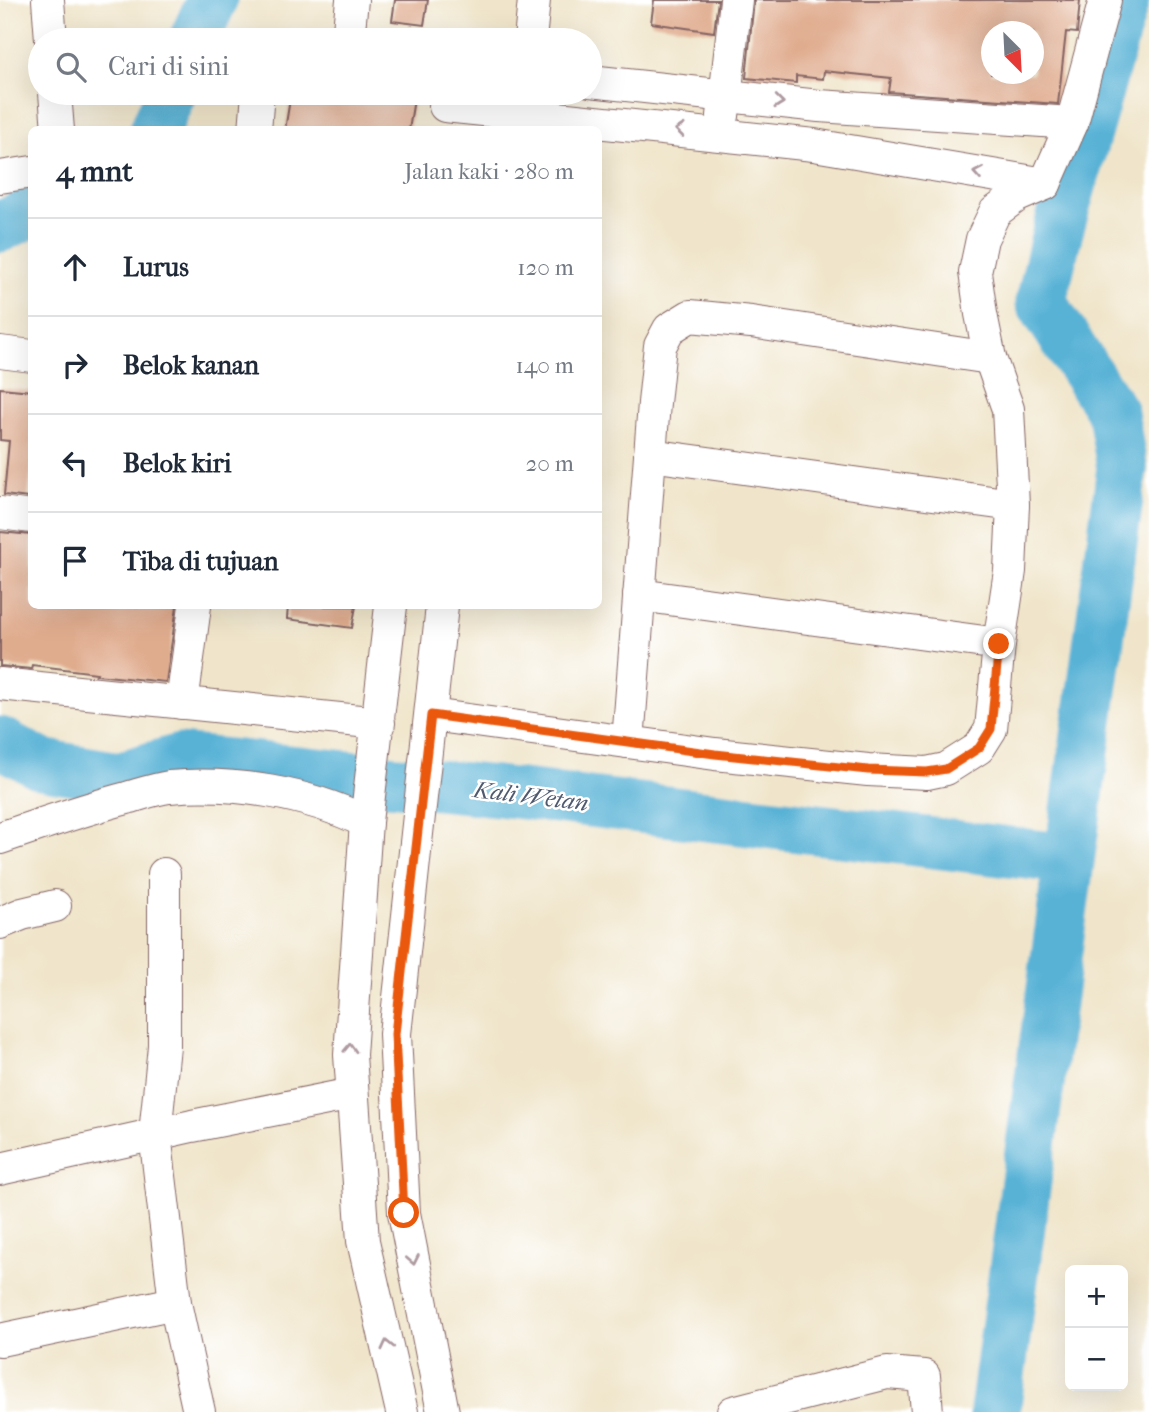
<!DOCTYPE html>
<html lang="id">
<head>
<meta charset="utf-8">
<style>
	body { margin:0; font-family:"IM FELL French Canon",serif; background:#f6f6f7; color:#1f2937 }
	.controls { position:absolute; right:21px; bottom:21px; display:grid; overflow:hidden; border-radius:10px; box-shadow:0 7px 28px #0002 }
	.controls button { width:63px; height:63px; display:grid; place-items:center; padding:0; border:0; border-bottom:2px solid #e0e1e3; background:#fff; color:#1f2937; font:35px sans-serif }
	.compass { position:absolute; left:981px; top:21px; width:63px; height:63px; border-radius:50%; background:#fff; box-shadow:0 7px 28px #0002; rotate:156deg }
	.stop { position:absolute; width:21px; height:21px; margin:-16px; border:5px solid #ea580c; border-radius:50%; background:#fff }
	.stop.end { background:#ea580c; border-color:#fff; box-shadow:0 2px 7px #0008 }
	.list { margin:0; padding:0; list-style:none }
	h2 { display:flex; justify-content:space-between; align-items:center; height:91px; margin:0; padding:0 28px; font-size:30px }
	h2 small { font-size:23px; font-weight:400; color:#747a83 }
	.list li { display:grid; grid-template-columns:46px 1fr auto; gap:21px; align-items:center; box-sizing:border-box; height:98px; padding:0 28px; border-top:2px solid #e0e1e3 }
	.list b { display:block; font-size:26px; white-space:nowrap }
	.list em { font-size:23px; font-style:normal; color:#747a83 }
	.icon { flex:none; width:38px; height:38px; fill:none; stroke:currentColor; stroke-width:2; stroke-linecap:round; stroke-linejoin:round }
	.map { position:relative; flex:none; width:1149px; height:1412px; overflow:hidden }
	.search { position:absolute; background:#fff; box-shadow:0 7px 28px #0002; left:28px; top:28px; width:574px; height:77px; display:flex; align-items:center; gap:18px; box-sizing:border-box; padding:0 24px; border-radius:38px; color:#747a83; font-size:26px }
	.panel { position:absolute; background:#fff; box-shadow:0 7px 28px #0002; left:28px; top:126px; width:574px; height:483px; border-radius:10px }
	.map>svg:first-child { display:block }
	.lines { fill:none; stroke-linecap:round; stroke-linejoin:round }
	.river { stroke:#59b2d6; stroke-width:51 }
	.building { fill:#e0ac8e; fill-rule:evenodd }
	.street-casing { stroke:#846463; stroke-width:34 }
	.street { stroke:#fff; stroke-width:32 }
	.oneway { stroke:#ae9aa0 }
	.route { stroke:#ea580c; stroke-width:9 }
	.labels { text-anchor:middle; stroke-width:5; stroke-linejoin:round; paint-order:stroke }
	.water-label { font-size:24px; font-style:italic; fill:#505a6f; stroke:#fff }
</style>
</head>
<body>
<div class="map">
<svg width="1149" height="1412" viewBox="0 0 1149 1412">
	<rect width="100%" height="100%" fill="#fff"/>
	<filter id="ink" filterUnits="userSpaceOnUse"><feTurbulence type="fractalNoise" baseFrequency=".0143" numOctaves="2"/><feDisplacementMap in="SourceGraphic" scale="14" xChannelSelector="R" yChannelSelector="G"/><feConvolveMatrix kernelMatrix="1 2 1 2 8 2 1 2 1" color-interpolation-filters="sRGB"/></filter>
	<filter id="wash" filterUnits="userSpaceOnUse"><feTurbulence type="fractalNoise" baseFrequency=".00686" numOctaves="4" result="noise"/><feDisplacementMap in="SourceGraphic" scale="28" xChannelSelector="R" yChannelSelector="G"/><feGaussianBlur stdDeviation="1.57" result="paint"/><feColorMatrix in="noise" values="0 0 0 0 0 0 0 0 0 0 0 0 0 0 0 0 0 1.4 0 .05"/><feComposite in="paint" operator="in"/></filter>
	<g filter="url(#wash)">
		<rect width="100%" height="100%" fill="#f0e5ca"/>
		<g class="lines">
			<g class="river">
				<polyline points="194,40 212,0"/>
				<polyline points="155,130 171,93"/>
				<polyline points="0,227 32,212"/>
				<polyline points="0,742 41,764 118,777 180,759 497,791 1069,859"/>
				<polyline points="995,1412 1122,468 1113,413 1041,302 1056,238 1124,0"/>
			</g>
		</g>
		<g id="blocks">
			<g class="building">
				<polygon points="395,0 428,0 424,25 392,21"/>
				<polygon points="654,0 718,0 714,32 651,23"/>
				<path d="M 754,0 L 1080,0 L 1077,33 L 1066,32 L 1058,104 L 889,92 L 891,78 L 824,71 L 823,79 L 796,76 L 796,83 L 746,78 ZM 991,32 L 1033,32 L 1033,74 L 991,74 Z"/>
				<polygon points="291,93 415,93 409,130 285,130"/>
				<polygon points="0,388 32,391 32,463 28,498 4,495 9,441 0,440"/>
				<polygon points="0,532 32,535 32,606 177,606 166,682 96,675 97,673 32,665 31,669 0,666"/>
				<polygon points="288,606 356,606 352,628 287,619"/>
			</g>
		</g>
	</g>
	<g filter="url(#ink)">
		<use href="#blocks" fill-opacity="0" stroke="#846463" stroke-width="2"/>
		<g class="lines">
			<defs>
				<g id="street">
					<polyline points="48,0 51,40"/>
					<polyline points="348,40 352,0"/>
					<polyline points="530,40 534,0"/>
					<polyline points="590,81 819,106 1072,123"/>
					<polyline points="55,93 58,130"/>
					<polyline points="445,106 814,145 1045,184"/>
					<polyline points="723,116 736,0"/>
					<polyline points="255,130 258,93"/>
					<polyline points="0,177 32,172"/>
					<polyline points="0,352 32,356"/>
					<polyline points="650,455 1013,505"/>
					<polyline points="0,513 32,517"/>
					<polyline points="639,595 999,644"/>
					<polyline points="391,606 366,822 350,1055 363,1241 402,1412"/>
					<polyline points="442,606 395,1034 404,1213 443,1412"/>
					<polyline points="0,684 379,723"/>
					<polyline points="182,703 195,606"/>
					<polyline points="431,715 715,754 868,770 927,773 946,769 979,748 991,729 999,644 1010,571 1013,505 1008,409 990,358 981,314 975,272 982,239 995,212 1017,196 1045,184 1072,123 1105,0"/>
					<polyline points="628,742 654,403 660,346 669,329 690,316 751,322 990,358"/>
					<path d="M 0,838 C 42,824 84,809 127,798 C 141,794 155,789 169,787 C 234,781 307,793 366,822"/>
					<polyline points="164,874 164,1046 155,1134 175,1303"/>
					<polyline points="0,923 22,914 55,906"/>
					<polyline points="0,1169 192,1126 352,1094"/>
					<polyline points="0,1340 175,1303 199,1412"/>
					<polyline points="733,1412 887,1373 924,1376 927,1412"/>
				</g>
			</defs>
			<use href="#street" class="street-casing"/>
			<use href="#street" class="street"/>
		</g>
		<defs><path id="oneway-chevron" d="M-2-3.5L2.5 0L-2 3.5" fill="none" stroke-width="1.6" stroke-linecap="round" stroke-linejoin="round" transform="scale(1.75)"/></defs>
		<g class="oneway">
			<use href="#oneway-chevron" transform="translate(779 102) rotate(6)"/>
			<use href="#oneway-chevron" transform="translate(680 130) rotate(-174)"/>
			<use href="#oneway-chevron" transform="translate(978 173) rotate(-170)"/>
			<use href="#oneway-chevron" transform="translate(350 1048) rotate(-88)"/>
			<use href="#oneway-chevron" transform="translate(413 1260) rotate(79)"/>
			<use href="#oneway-chevron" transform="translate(387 1345) rotate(-103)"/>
		</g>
	</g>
	<g class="lines" filter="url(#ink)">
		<polyline class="route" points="404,1213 395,1034 431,715 715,754 868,770 927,772 946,769 979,748 991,729 999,644"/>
	</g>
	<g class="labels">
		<g class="water-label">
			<text transform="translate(531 796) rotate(7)" y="8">Kali Wetan</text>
		</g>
	</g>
</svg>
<div class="controls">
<button>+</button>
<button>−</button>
</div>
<svg class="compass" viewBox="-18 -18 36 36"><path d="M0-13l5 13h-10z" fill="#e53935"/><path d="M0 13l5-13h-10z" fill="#747a83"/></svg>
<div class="stop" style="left:404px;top:1213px"></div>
<div class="stop end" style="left:999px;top:644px"></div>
<div class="search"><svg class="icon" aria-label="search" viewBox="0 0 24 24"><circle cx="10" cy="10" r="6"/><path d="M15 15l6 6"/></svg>Cari di sini</div>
<section class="panel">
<h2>4 mnt<small>Jalan kaki · 280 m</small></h2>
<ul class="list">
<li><svg class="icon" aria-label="ahead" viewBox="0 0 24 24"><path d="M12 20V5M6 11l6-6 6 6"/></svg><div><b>Lurus</b></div><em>120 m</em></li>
<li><svg class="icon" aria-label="right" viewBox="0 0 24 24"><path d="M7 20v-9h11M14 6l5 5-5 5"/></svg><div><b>Belok kanan</b></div><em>140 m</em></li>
<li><svg class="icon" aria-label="left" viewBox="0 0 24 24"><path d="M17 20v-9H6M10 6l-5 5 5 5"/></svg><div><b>Belok kiri</b></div><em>20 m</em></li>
<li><svg class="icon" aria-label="arrive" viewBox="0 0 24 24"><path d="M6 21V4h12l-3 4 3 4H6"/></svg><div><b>Tiba di tujuan</b></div></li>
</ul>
</section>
</div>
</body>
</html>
